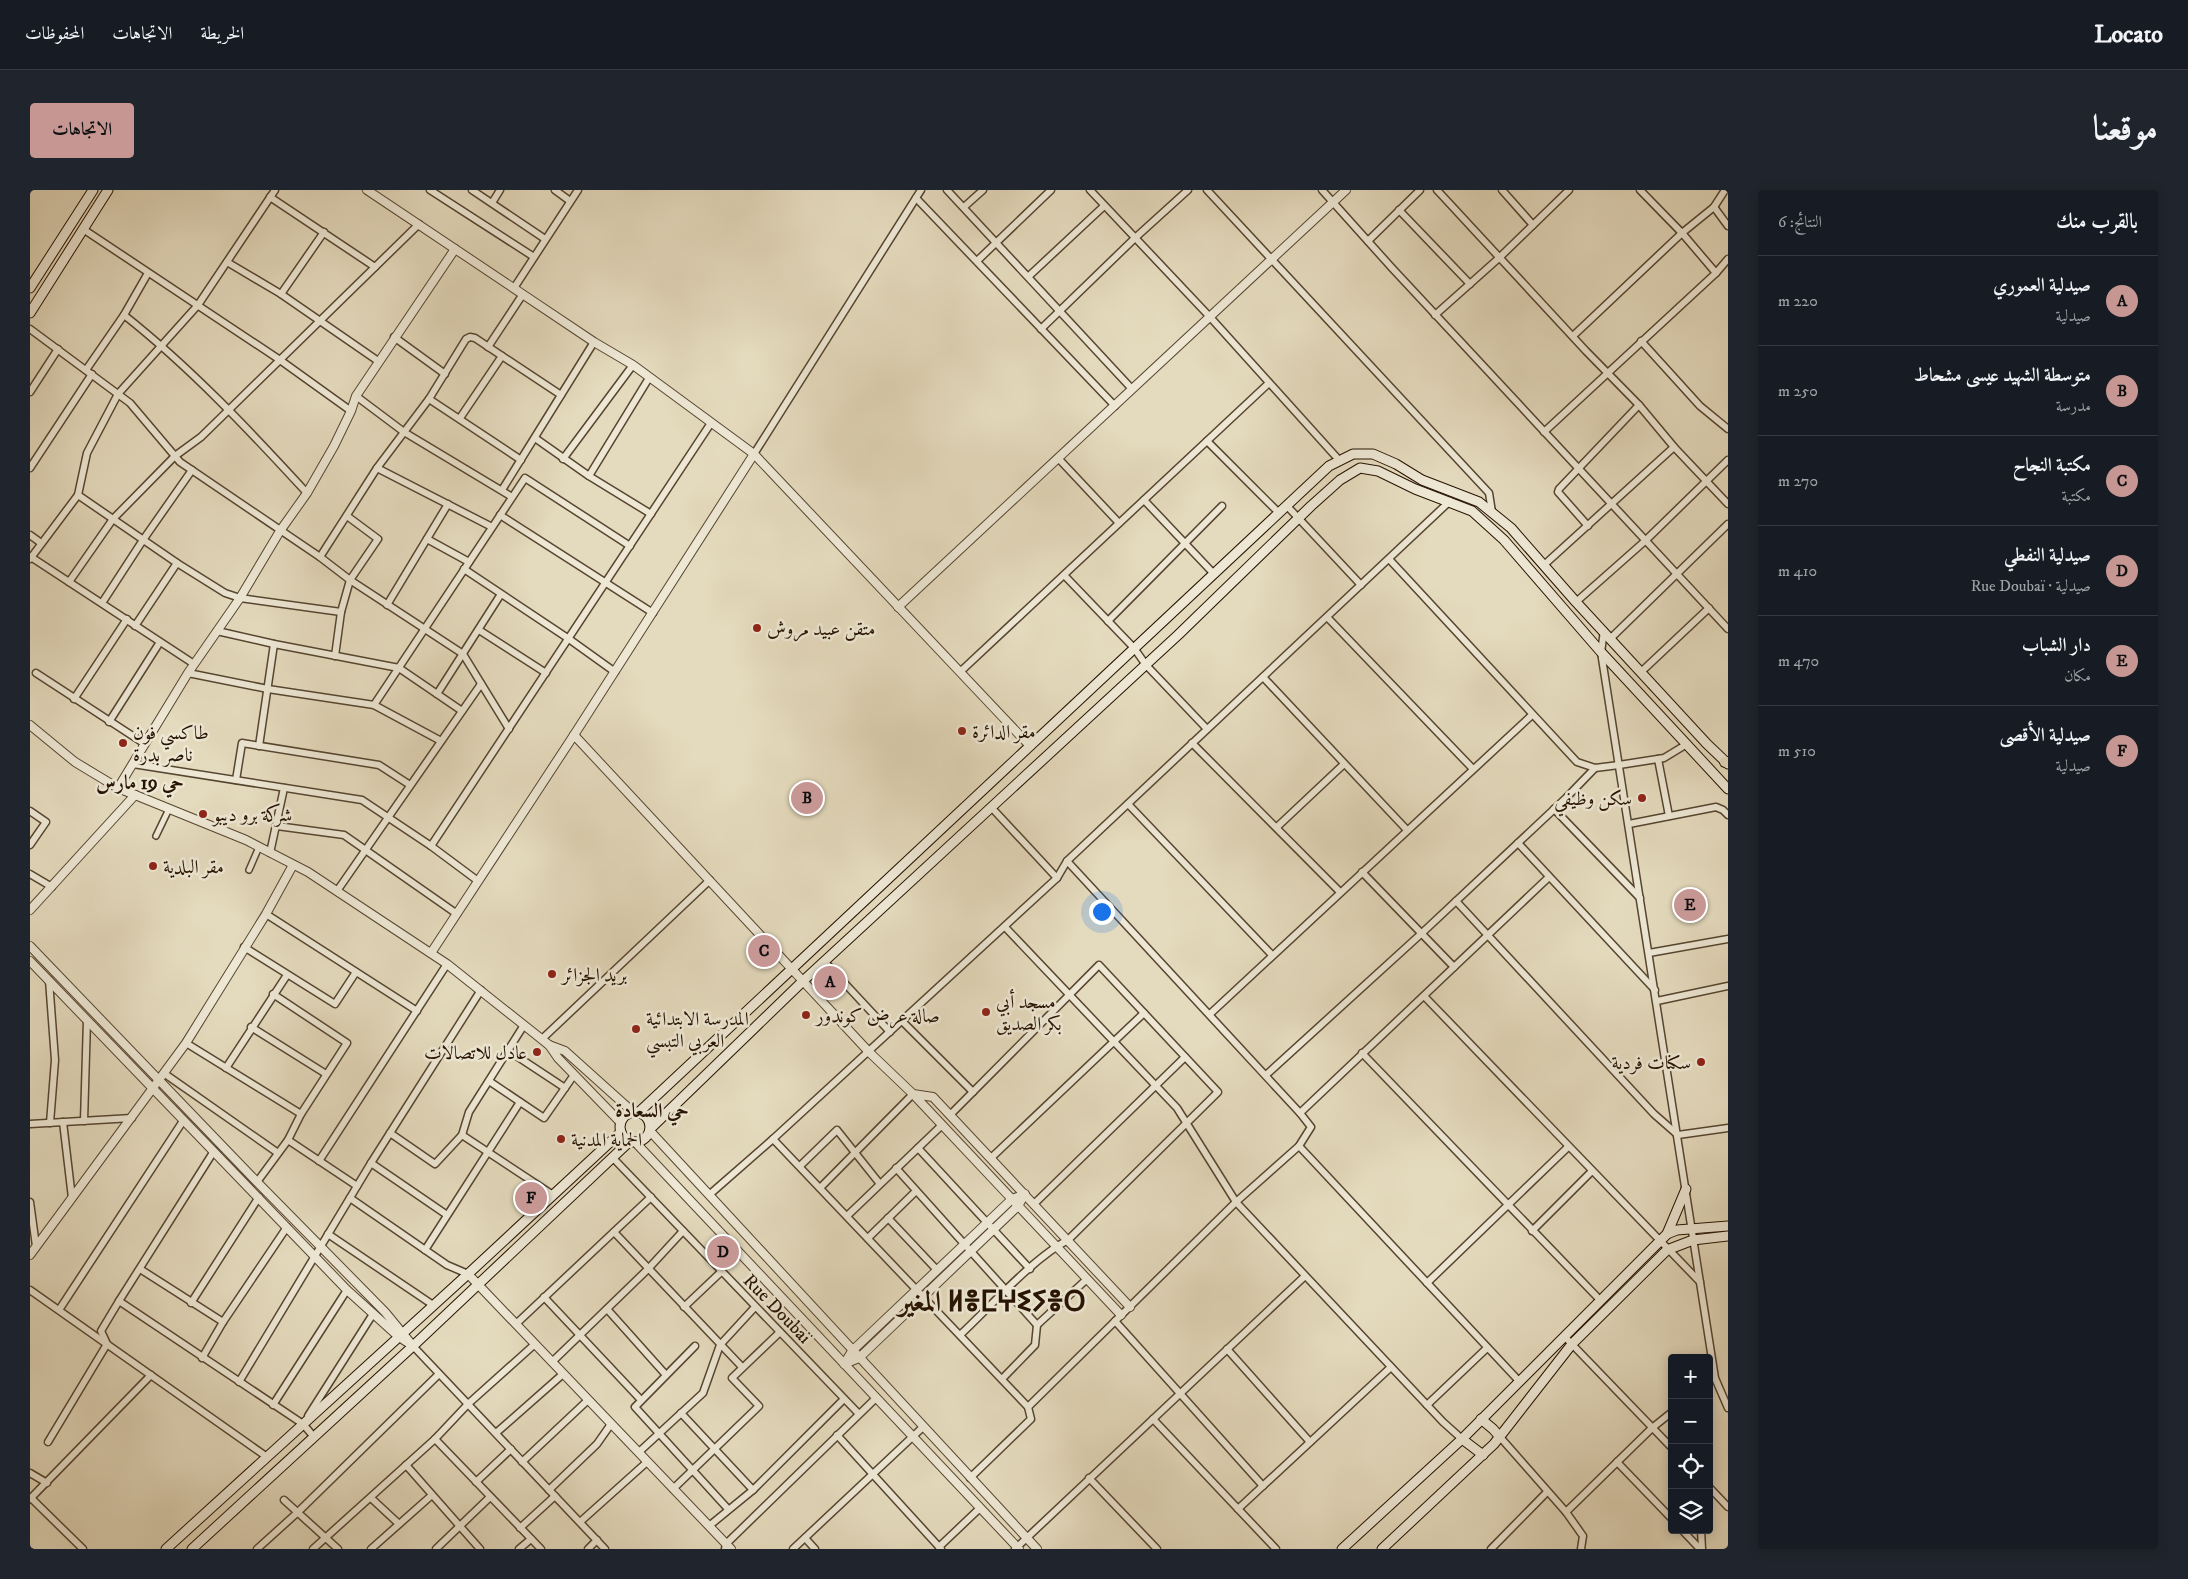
<!DOCTYPE html>
<html lang="ar">
<head>
<meta charset="utf-8">
<style>
	body { margin:0; font-family:"IM FELL DW Pica",Amiri,"Noto Sans Tifinagh",serif; background:#20242c; color:#f1f3f6; direction:rtl }
	.controls { position:absolute; right:15px; bottom:15px; display:grid; overflow:hidden; border-radius:5px; box-shadow:0 2px 12px #0003 }
	.controls button { width:45px; height:45px; display:grid; place-items:center; padding:0; border:0; border-bottom:1px solid #363941; background:#171b24; color:#f1f3f6; font:25px sans-serif }
	.you { position:absolute; left:1071px; top:721px; width:18px; height:18px; margin:-12px; border:4px solid #fff; border-radius:50%; background:#1a73e8; box-shadow:0 0 0 8px #1a73e833 }
	.badge { display:grid; place-items:center; width:32px; height:32px; border-radius:50%; background:#c59692; color:#111; font-size:16px; font-weight:700 }
	.pin { position:absolute; translate:-50% -50%; border:2px solid #fff; box-shadow:0 1px 5px #0006 }
	.list { margin:0; padding:0; list-style:none }
	h2 { display:flex; justify-content:space-between; align-items:center; height:65px; margin:0; padding:0 20px; font-size:21px }
	h2 small { font-size:16px; font-weight:400; color:#9ea1a6 }
	.list li { display:grid; grid-template-columns:32px 1fr auto; gap:15px; align-items:center; box-sizing:border-box; height:90px; padding:0 20px; border-top:1px solid #363941 }
	.list b { display:block; font-size:19px; white-space:nowrap }
	.list p { margin:0; font-size:16px; white-space:nowrap; color:#9ea1a6 }
	.list em { font-size:16px; font-style:normal; color:#9ea1a6 }
	.icon { flex:none; width:28px; height:28px; fill:none; stroke:currentColor; stroke-width:2; stroke-linecap:round; stroke-linejoin:round }
	.map { position:relative; flex:none; width:1698px; height:1359px; overflow:hidden; direction:ltr; border-radius:5px }
	header { display:flex; align-items:center; gap:30px; box-sizing:border-box; height:70px; padding:0 25px; background:#171b24; border-bottom:1px solid #363941 }
	header strong { font-size:24px }
	nav { display:flex; gap:28px; margin-inline-start:auto; font-size:18px }
	.intro { display:flex; align-items:center; justify-content:space-between; box-sizing:border-box; height:120px; padding:0 30px }
	h1 { margin:0; font-size:35px }
	.button { padding:12px 22px; border-radius:5px; background:#c59692; color:#111; font-size:18px; font-weight:700 }
	main { display:flex; gap:30px; padding:0 30px }
	aside { flex:1; background:#171b24; border-radius:5px; box-shadow:0 2px 12px #0003 }
	.map>svg:first-child { display:block }
	.lines { fill:none; stroke-linecap:round; stroke-linejoin:round }
	.pedestrian-casing { stroke:#564530; stroke-width:8 }
	.minor-casing { stroke:#564530; stroke-width:9 }
	.tertiary-casing { stroke:#564530; stroke-width:10 }
	.secondary-casing { stroke:#261301; stroke-width:11 }
	.primary-casing { stroke:#261301; stroke-width:12 }
	.pedestrian { stroke:#ede7d4; stroke-width:5 }
	.minor { stroke:#ede7d4; stroke-width:6 }
	.tertiary { stroke:#ede7d4; stroke-width:8 }
	.secondary { stroke:#ede7d4; stroke-width:9 }
	.primary { stroke:#e4dabd; stroke-width:10 }
	.poi-dot { fill:#8f2418; stroke:#ede7d4; stroke-width:2 }
	.labels { text-anchor:middle; stroke-width:5; stroke-linejoin:round; paint-order:stroke }
	.poi-label { font-size:19px; fill:#261301; stroke:#ede7d4; text-anchor:start }
	.street-label { font-size:19px; fill:#261301; stroke:#ede7d4 }
	.neighbourhood-label { font-size:20px; font-weight:bold; fill:#261301; stroke:#ede7d4 }
	.town-label { font-size:29px; font-weight:bold; fill:#261301; stroke:#ede7d4 }
</style>
</head>
<body>
<header>
<strong>Locato</strong>
<nav><a>الخريطة</a><a>الاتجاهات</a><a>المحفوظات</a></nav>
</header>
<div class="intro"><h1>موقعنا</h1><a class="button">الاتجاهات</a></div>
<main>
<aside>
<h2>بالقرب منك<small>النتائج: 6</small></h2>
<ul class="list">
<li><span class="badge">A</span><div><b>صيدلية العموري</b><p>صيدلية</p></div><em>220 m</em></li>
<li><span class="badge">B</span><div><b>متوسطة الشهيد عيسى مشحاط</b><p>مدرسة</p></div><em>250 m</em></li>
<li><span class="badge">C</span><div><b>مكتبة النجاح</b><p>مكتبة</p></div><em>270 m</em></li>
<li><span class="badge">D</span><div><b>صيدلية النفطي</b><p>صيدلية · Rue Doubaï</p></div><em>410 m</em></li>
<li><span class="badge">E</span><div><b>دار الشباب</b><p>مكان</p></div><em>470 m</em></li>
<li><span class="badge">F</span><div><b>صيدلية الأقصى</b><p>صيدلية</p></div><em>510 m</em></li>
</ul>
</aside>
<div class="map">
<svg width="1698" height="1359" viewBox="0 0 1698 1359">
	<rect width="100%" height="100%" fill="#e4dabd"/>
	<filter id="stains"><feTurbulence type="fractalNoise" baseFrequency=".004" numOctaves="4"/><feColorMatrix values="0 0 0 0 .2 0 0 0 0 .09 0 0 0 0 .02 0 0 0 .5 -.17"/></filter>
	<radialGradient id="worn" r=".72"><stop offset=".6" stop-color="#630" stop-opacity="0"/><stop offset="1" stop-color="#630" stop-opacity=".3"/></radialGradient>
	<g class="lines">
		<defs>
			<g id="pedestrian">
				<polyline points="126,646 139,619"/>
				<polyline points="219,680 229,657"/>
			</g>
			<g id="minor">
				<polyline points="400,0 504,67"/>
				<polyline points="442,0 515,49"/>
				<polyline points="525,0 540,11"/>
				<polyline points="917,0 1102,199"/>
				<polyline points="1060,0 1180,127 1309,270"/>
				<polyline points="1177,0 1459,303 1462,322"/>
				<polyline points="1292,0 1362,78 1698,439"/>
				<polyline points="1407,0 1556,161 1609,215 1644,257 1698,314"/>
				<polyline points="1472,0 1503,35"/>
				<polyline points="1610,0 1652,43 1686,83"/>
				<polyline points="240,7 345,77"/>
				<polyline points="886,8 1085,216"/>
				<polyline points="462,13 470,0"/>
				<polyline points="934,17 953,0"/>
				<polyline points="1684,17 1698,36"/>
				<polyline points="1369,20 1440,94"/>
				<polyline points="53,39 250,170 321,221"/>
				<polyline points="1338,51 1390,0"/>
				<polyline points="947,71 1021,0"/>
				<polyline points="197,72 251,104 348,171"/>
				<polyline points="999,86 1074,16"/>
				<polyline points="484,98 548,0"/>
				<polyline points="251,104 294,42"/>
				<path d="M 94,125 C 161,178 219,240 277,303"/>
				<polyline points="1405,125 1469,68 1539,0"/>
				<polyline points="0,139 100,213 150,272 290,367 320,390 433,464 479,539"/>
				<polyline points="1011,139 1105,48 1158,0"/>
				<polyline points="1543,146 1652,43 1684,17 1695,0"/>
				<polyline points="364,147 415,184"/>
				<polyline points="1611,151 1670,216 1698,239"/>
				<polyline points="458,157 493,104"/>
				<polyline points="56,180 94,125 118,83"/>
				<polyline points="0,202 28,159"/>
				<polyline points="326,206 374,242 482,307"/>
				<polyline points="399,209 491,270"/>
				<polyline points="430,228 472,166 531,205"/>
				<polyline points="1514,242 1686,83 1698,69"/>
				<polyline points="505,248 559,286 621,324"/>
				<polyline points="1177,251 1249,323"/>
				<polyline points="724,264 891,0"/>
				<polyline points="1028,268 1089,333"/>
				<polyline points="533,269 603,175"/>
				<polyline points="0,278 62,184"/>
				<polyline points="347,278 462,337"/>
				<polyline points="559,286 619,188"/>
				<polyline points="472,300 564,152"/>
				<polyline points="48,305 147,373 195,403 210,408 311,422"/>
				<polyline points="1114,310 1184,384"/>
				<polyline points="1257,316 1331,395"/>
				<polyline points="470,325 623,423"/>
				<polyline points="1558,336 1528,302 1529,299 1609,215"/>
				<polyline points="0,345 11,353"/>
				<polyline points="397,349 439,372"/>
				<polyline points="1,367 164,474"/>
				<polyline points="290,367 347,278 399,209 436,149 440,147 445,148 472,166"/>
				<polyline points="0,369 48,305 57,263 88,204 168,115 245,0"/>
				<polyline points="1359,369 1547,572 1565,578 1589,575 1634,568 1657,554"/>
				<polyline points="1514,375 1644,257"/>
				<polyline points="434,379 539,449 585,482"/>
				<polyline points="1034,385 1104,458 1116,475 1177,539"/>
				<polyline points="39,392 83,329 145,266 171,247 389,34"/>
				<polyline points="1546,412 1615,351 1698,270"/>
				<polyline points="72,413 113,350 162,280"/>
				<polyline points="357,415 418,314"/>
				<polyline points="1297,427 1443,579"/>
				<polyline points="1078,431 1192,316"/>
				<polyline points="105,436 147,373"/>
				<polyline points="449,440 516,483"/>
				<polyline points="187,441 244,454 369,478 432,521"/>
				<polyline points="1574,441 1571,462 1685,1188 1698,1218"/>
				<polyline points="1581,448 1698,334"/>
				<polyline points="305,466 311,422 320,390 348,349 317,326"/>
				<polyline points="930,482 1239,193"/>
				<polyline points="1611,482 1679,418"/>
				<polyline points="6,483 115,554"/>
				<polyline points="158,483 238,499 344,515 411,551"/>
				<polyline points="1233,487 1377,640"/>
				<polyline points="407,504 471,404"/>
				<polyline points="44,509 97,429"/>
				<polyline points="344,515 495,288 600,356"/>
				<polyline points="79,532 130,452"/>
				<polyline points="1162,553 1310,702"/>
				<polyline points="229,556 244,454"/>
				<polyline points="1628,569 1639,626"/>
				<polyline points="103,574 332,610 401,656 448,691"/>
				<polyline points="206,590 212,553 349,575 380,595"/>
				<polyline points="1098,614 1242,765"/>
				<polyline points="961,617 1027,688"/>
				<polyline points="1524,619 1610,708"/>
				<polyline points="0,621 16,632 0,655"/>
				<polyline points="1599,634 1686,617 1693,620 1698,625"/>
				<polyline points="247,636 314,645 427,724"/>
				<polyline points="1247,637 1314,574"/>
				<polyline points="1488,653 1625,800"/>
				<polyline points="401,656 681,233"/>
				<polyline points="240,663 254,598"/>
				<polyline points="1037,671 1270,923 1281,937 1269,956"/>
				<polyline points="1332,682 1424,777"/>
				<polyline points="0,684 22,697"/>
				<polyline points="307,701 451,494"/>
				<polyline points="1426,711 1624,924 1648,945 1698,938"/>
				<polyline points="236,724 387,821"/>
				<polyline points="975,737 1147,918 1206,1012 1413,1232 1432,1249"/>
				<polyline points="214,757 305,814 326,782"/>
				<polyline points="1619,763 1698,749"/>
				<polyline points="794,771 860,842"/>
				<polyline points="19,790 25,870 20,933"/>
				<polyline points="243,804 317,853 271,924 258,950"/>
				<polyline points="1394,806 1670,1092"/>
				<polyline points="1627,811 1698,796"/>
				<polyline points="1180,824 1502,525"/>
				<polyline points="872,831 943,902"/>
				<polyline points="221,837 296,884"/>
				<polyline points="512,849 680,690"/>
				<polyline points="156,853 271,924"/>
				<polyline points="479,861 535,898"/>
				<polyline points="1332,863 1571,1111"/>
				<polyline points="196,878 257,785"/>
				<polyline points="135,884 248,963"/>
				<polyline points="1236,885 1392,743 1536,608 1565,578"/>
				<polyline points="459,891 514,928 544,885"/>
				<polyline points="1270,923 1519,687"/>
				<path d="M 920,925 L 1069,775 L 1188,902 L 1038,1050 C 1003,1068 960,1117 930,1145"/>
				<polyline points="54,931 57,830"/>
				<polyline points="33,932 42,1008"/>
				<polyline points="0,934 102,928"/>
				<polyline points="360,943 405,974 432,945 523,1005"/>
				<polyline points="432,945 439,922 494,835"/>
				<polyline points="743,949 998,1217 1206,1012 1269,956 1489,1191"/>
				<polyline points="888,958 1000,1079"/>
				<polyline points="184,961 89,1111 273,1234 284,1247"/>
				<polyline points="583,968 829,1224"/>
				<polyline points="961,968 1114,823"/>
				<polyline points="289,971 417,774"/>
				<polyline points="341,973 417,1025"/>
				<polyline points="770,976 807,940 850,994"/>
				<polyline points="866,978 1007,1135 1057,1089"/>
				<polyline points="227,992 258,950 327,996"/>
				<polyline points="790,998 883,904"/>
				<polyline points="679,1005 743,949 1027,688 1037,671 1420,311"/>
				<polyline points="320,1008 417,1075 438,1084"/>
				<polyline points="0,1012 6,1056"/>
				<polyline points="1004,1014 1155,867"/>
				<polyline points="817,1026 912,935"/>
				<polyline points="858,1028 907,1080"/>
				<polyline points="1502,1041 1562,981"/>
				<polyline points="584,1042 712,1177"/>
				<polyline points="298,1044 403,1115"/>
				<polyline points="838,1048 886,1001"/>
				<polyline points="395,1060 490,912"/>
				<polyline points="110,1079 193,1132"/>
				<polyline points="1397,1093 1538,957"/>
				<polyline points="0,1100 237,1267"/>
				<polyline points="514,1107 611,1210"/>
				<polyline points="161,1113 229,1007"/>
				<polyline points="654,1117 692,1081"/>
				<polyline points="577,1119 636,1185"/>
				<polyline points="29,1120 153,931"/>
				<polyline points="1085,1131 1233,1296"/>
				<polyline points="486,1134 621,1007"/>
				<polyline points="1535,1147 1642,1258"/>
				<polyline points="383,1156 575,1359"/>
				<polyline points="665,1156 605,1217 698,1319"/>
				<polyline points="1197,1159 1280,1252"/>
				<polyline points="172,1168 193,1132 257,1037"/>
				<polyline points="522,1172 618,1079 653,1041"/>
				<polyline points="972,1189 1005,1155 1007,1135"/>
				<polyline points="209,1192 341,973 451,800"/>
				<polyline points="243,1215 317,1100"/>
				<polyline points="1397,1215 1457,1158"/>
				<polyline points="651,1223 723,1300"/>
				<polyline points="278,1226 343,1124"/>
				<polyline points="1123,1229 1246,1359"/>
				<polyline points="466,1243 533,1184"/>
				<polyline points="807,1245 911,1359"/>
				<polyline points="1470,1247 1536,1322 1553,1346 1551,1359"/>
				<polyline points="405,1249 511,1359"/>
				<polyline points="18,1252 77,1154 71,1141 89,1111"/>
				<polyline points="609,1262 673,1203 690,1155 725,1117"/>
				<polyline points="492,1272 558,1210"/>
				<polyline points="1587,1272 1642,1329"/>
				<polyline points="376,1275 450,1359"/>
				<polyline points="0,1283 17,1293"/>
				<polyline points="940,1288 1001,1229 998,1217"/>
				<polyline points="1059,1288 1127,1359"/>
				<polyline points="446,1292 481,1259"/>
				<polyline points="1679,1297 1698,1317"/>
				<polyline points="643,1299 729,1216 702,1188 750,1142"/>
				<polyline points="519,1300 567,1254 581,1234"/>
				<polyline points="1,1308 53,1359"/>
				<polyline points="341,1308 369,1334"/>
				<polyline points="0,1309 121,1185"/>
				<polyline points="254,1310 308,1359"/>
				<polyline points="1208,1319 1361,1177"/>
				<polyline points="1536,1322 1622,1238 1642,1222"/>
				<polyline points="550,1332 617,1272"/>
				<polyline points="679,1336 723,1300 814,1209"/>
				<polyline points="490,1338 525,1306"/>
				<polyline points="1652,1340 1670,1359"/>
				<polyline points="1671,1340 1672,1359"/>
				<polyline points="775,1348 785,1359"/>
				<polyline points="909,1357 950,1318"/>
				<polyline points="227,1359 268,1322 409,1184"/>
				<polyline points="283,1359 405,1249 438,1214 505,1154"/>
				<polyline points="341,1359 402,1305"/>
				<polyline points="406,1359 460,1307"/>
				<polyline points="489,1359 501,1349"/>
				<polyline points="558,1359 567,1350"/>
				<polyline points="695,1359 696,1354 846,1208"/>
				<polyline points="763,1359 893,1237"/>
				<polyline points="985,1359 1275,1086"/>
				<polyline points="1461,1359 1517,1302"/>
			</g>
			<g id="tertiary">
				<polyline points="337,0 564,152 603,175 724,264 1000,556"/>
				<polyline points="868,417 1316,0"/>
				<polyline points="0,535 45,572 88,598 216,650 278,682 417,774 519,855"/>
				<polyline points="544,545 839,862 883,904"/>
				<polyline points="88,598 158,483 210,408 250,341 277,303 304,256 321,221 326,206 425,59"/>
				<polyline points="0,720 105,605"/>
				<polyline points="0,756 227,992 355,1122 383,1156 369,1147 317,1100 0,771"/>
				<polyline points="401,763 544,545 724,264"/>
				<polyline points="591,933 528,868 519,855 535,861 604,923"/>
				<polyline points="620,941 1007,1359"/>
				<polyline points="605,952 989,1359"/>
				<polygon points="995,1004 988,1016 829,1168 814,1174 822,1161 982,1009"/>
				<polyline points="0,1065 156,853 236,724 263,675"/>
				<polyline points="438,1084 701,1359"/>
				<polyline points="1091,1125 883,904 903,907 1100,1117"/>
			</g>
			<g id="secondary">
				<polyline points="0,98 63,0"/>
				<polyline points="0,123 78,0"/>
				<circle cx="605" cy="937" r="15"/>
				<polyline points="608,923 1299,276 1323,264 1343,264 1366,274 1392,290 1449,312 1481,338 1546,412 1677,554 1698,574"/>
				<polyline points="620,939 773,791 1148,445 1281,316 1310,290 1330,278 1348,281 1385,299 1442,321 1474,350 1571,462 1698,599"/>
				<polyline points="1637,1044 1656,999"/>
				<polyline points="1451,1229 1463,1239 1470,1247"/>
				<polyline points="1432,1249 1453,1265"/>
				<polyline points="136,1359 438,1084 591,942"/>
				<polyline points="162,1359 383,1156 600,951"/>
				<polyline points="1312,1359 1432,1249 1637,1044 1647,1040 1698,1036"/>
				<polyline points="1352,1359 1464,1254 1542,1154 1637,1060 1663,1050 1698,1046"/>
			</g>
			<polyline id="primary" points="1695,572 1698,572"/>
		</defs>
		<use href="#pedestrian" class="pedestrian-casing"/>
		<use href="#minor" class="minor-casing"/>
		<use href="#tertiary" class="tertiary-casing"/>
		<use href="#secondary" class="secondary-casing"/>
		<use href="#primary" class="primary-casing"/>
		<use href="#pedestrian" class="pedestrian"/>
		<use href="#minor" class="minor"/>
		<use href="#tertiary" class="tertiary"/>
		<use href="#secondary" class="secondary"/>
		<use href="#primary" class="primary"/>
	</g>
	<g class="poi-dot">
		<circle cx="727" cy="438" r="5"/>
		<circle cx="932" cy="541" r="5"/>
		<circle cx="93" cy="553" r="5"/>
		<circle cx="1612" cy="608" r="5"/>
		<circle cx="173" cy="624" r="5"/>
		<circle cx="123" cy="676" r="5"/>
		<circle cx="522" cy="784" r="5"/>
		<circle cx="956" cy="822" r="5"/>
		<circle cx="776" cy="825" r="5"/>
		<circle cx="606" cy="839" r="5"/>
		<circle cx="507" cy="862" r="5"/>
		<circle cx="1671" cy="872" r="5"/>
		<circle cx="531" cy="949" r="5"/>
	</g>
	<g class="labels">
		<g class="poi-label">
			<text x="737" y="445">متقن عبيد مروش</text>
			<text x="942" y="548">مقر الدائرة</text>
			<text x="103" y="549">طاكسي فون<tspan x="103" dy="22">ناصر بدرة</tspan></text>
			<text x="1602" y="615" text-anchor="end">سكن وظيفي</text>
			<text x="183" y="631">شركة برو ديبو</text>
			<text x="133" y="683">مقر البلدية</text>
			<text x="532" y="791">بريد الجزائر</text>
			<text x="966" y="818">مسجد أبي<tspan x="966" dy="22">بكر الصديق</tspan></text>
			<text x="786" y="832">صالة عرض كوندور</text>
			<text x="616" y="835">المدرسة الابتدائية<tspan x="616" dy="22">العربي التبسي</tspan></text>
			<text x="497" y="869" text-anchor="end">عادل للاتصالات</text>
			<text x="1661" y="879" text-anchor="end">سكنات فردية</text>
			<text x="541" y="956">الحماية المدنية</text>
		</g>
		<g class="street-label">
			<text transform="translate(748 1118) rotate(46)" y="7">Rue Doubaï</text>
		</g>
		<g class="neighbourhood-label">
			<text x="110" y="599">حي 19 مارس</text>
			<text x="622" y="927">حي السعادة</text>
		</g>
		<g class="town-label">
			<text x="962" y="1121">المغير ⵍⴻⵎⵖⵉⵢⴻⵔ</text>
		</g>
	</g>
	<rect width="100%" height="100%" filter="url(#stains)"/>
	<rect width="100%" height="100%" fill="url(#worn)"/>
</svg>
<div class="controls">
<button>+</button>
<button>−</button>
<button><svg class="icon" aria-label="locate" viewBox="0 0 24 24"><circle cx="12" cy="12" r="6"/><path d="M12 2v4M12 18v4M2 12h4M18 12h4"/></svg></button>
<button><svg class="icon" aria-label="layers" viewBox="0 0 24 24"><path d="M12 4l9 5-9 5-9-5zM3 14l9 5 9-5"/></svg></button>
</div>
<div class="you"></div>
<div class="pin badge" style="left:800px;top:792px">A</div>
<div class="pin badge" style="left:777px;top:608px">B</div>
<div class="pin badge" style="left:734px;top:761px">C</div>
<div class="pin badge" style="left:693px;top:1062px">D</div>
<div class="pin badge" style="left:1660px;top:715px">E</div>
<div class="pin badge" style="left:501px;top:1008px">F</div>
</div>
</main>
</body>
</html>
